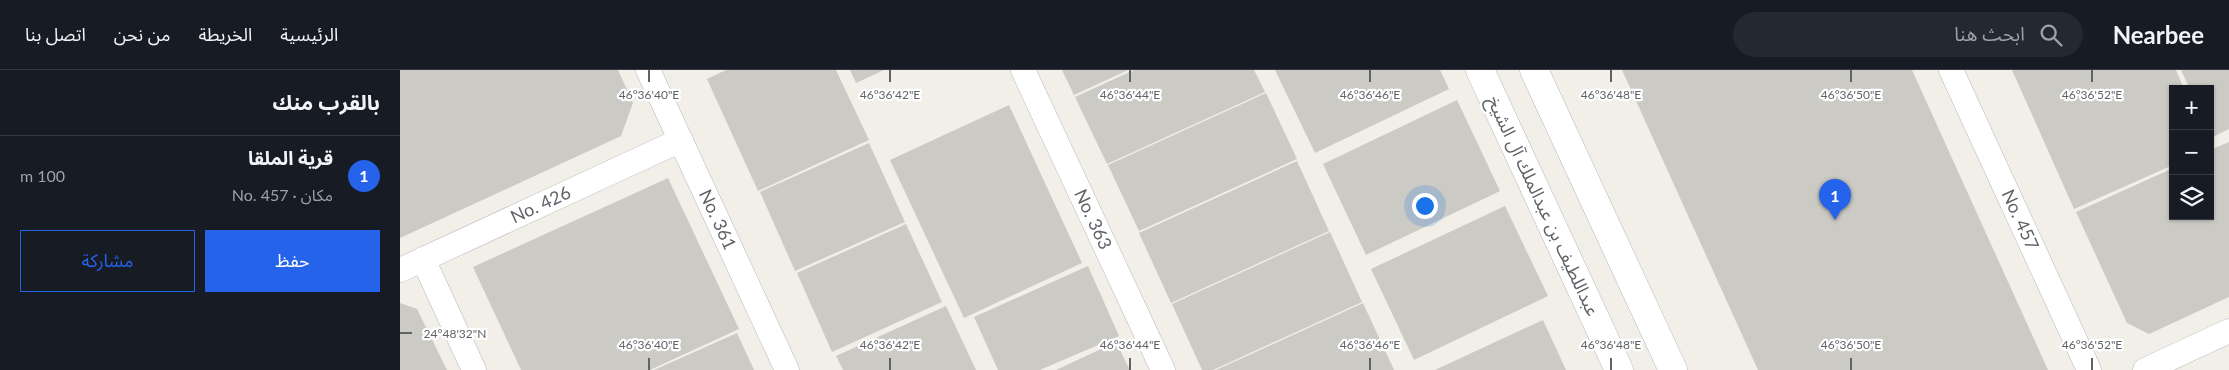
<!DOCTYPE html>
<html lang="ar">
<head>
<meta charset="utf-8">
<style>
	body { margin:0; font-family:Lato,"Noto Sans Arabic",sans-serif; background:#242831; color:#f1f3f6; direction:rtl }
	.controls { position:absolute; right:15px; top:15px; display:grid; overflow:hidden; border-radius:0px; box-shadow:0 1px 4px #0004 }
	.controls button { width:45px; height:45px; display:grid; place-items:center; padding:0; border:0; border-bottom:1px solid #363941; background:#171b24; color:#f1f3f6; font:25px sans-serif }
	.you { position:absolute; left:1024px; top:135px; width:18px; height:18px; margin:-12px; border:4px solid #fff; border-radius:50%; background:#1a73e8; box-shadow:0 0 0 8px #1a73e833 }
	.badge { display:grid; place-items:center; width:32px; height:32px; border-radius:50%; background:#2563eb; color:#fff; font-size:16px; font-weight:700 }
	.pin { position:absolute; translate:-50% -41px; filter:drop-shadow(0 1px 2px #0008) }
	.pin::after { content:''; position:absolute; top:26px; width:18px; height:15px; background:inherit; clip-path:polygon(0 0,100% 0,50% 100%) }
	.list { margin:0; padding:0; list-style:none }
	h2 { display:flex; justify-content:space-between; align-items:center; height:65px; margin:0; padding:0 20px; font-size:21px }
	h2 small { font-size:16px; font-weight:400; color:#9ea1a6 }
	.list li { display:grid; grid-template-columns:32px 1fr auto; gap:15px; align-items:center; box-sizing:border-box; height:80px; padding:0 20px; border-top:1px solid #363941 }
	.list b { display:block; font-size:19px; white-space:nowrap }
	.list p { margin:0; font-size:16px; white-space:nowrap; color:#9ea1a6 }
	.list em { font-size:16px; font-style:normal; color:#9ea1a6 }
	.actions { display:flex; gap:10px; padding:15px 20px }
	.actions a { flex:1; padding:11px 0; border:1px solid #2563eb; border-radius:0px; text-align:center; font-size:18px; color:#2563eb }
	.actions .main { background:#2563eb; color:#fff }
	.icon { flex:none; width:28px; height:28px; fill:none; stroke:currentColor; stroke-width:2; stroke-linecap:round; stroke-linejoin:round }
	.map { position:relative; flex:none; width:1829px; height:300px; overflow:hidden; direction:ltr }
	header { display:flex; align-items:center; gap:30px; box-sizing:border-box; height:70px; padding:0 25px; background:#171b24; border-bottom:1px solid #363941 }
	header strong { font-size:24px }
	nav { display:flex; gap:28px; margin-inline-start:auto; font-size:18px }
	.search { width:350px; height:45px; background:#242831; display:flex; align-items:center; gap:12px; box-sizing:border-box; padding:0 18px; border-radius:28px; color:#9ea1a6; font-size:19px }
	main { display:flex }
	aside { flex:1; background:#171b24 }
	.map>svg:first-child { display:block }
	.building { fill:#cccac5 }
	.lines { fill:none; stroke-linecap:round; stroke-linejoin:round }
	.minor-casing { stroke:#b5b8bc; stroke-width:25 }
	.tertiary-casing { stroke:#b5b8bc; stroke-width:29 }
	.minor { stroke:#fff; stroke-width:24 }
	.tertiary { stroke:#fff; stroke-width:28 }
	.ticks { fill:none; stroke:#5f6368; stroke-width:2 }
	.labels { text-anchor:middle; stroke-width:4.5; stroke-linejoin:round; paint-order:stroke }
	.street-label { font-size:18px; fill:#5f6368; stroke:#fff }
	.ticks-label { font-size:12px; text-anchor:middle; fill:#5f6368; stroke:#fff; stroke-width:4.5; stroke-linejoin:round; paint-order:stroke }
</style>
</head>
<body>
<header>
<strong>Nearbee</strong>
<div class="search"><svg class="icon" aria-label="search" viewBox="0 0 24 24"><circle cx="10" cy="10" r="6"/><path d="M15 15l6 6"/></svg>ابحث هنا</div>
<nav><a>الرئيسية</a><a>الخريطة</a><a>من نحن</a><a>اتصل بنا</a></nav>
</header>
<main>
<div class="map">
<svg width="1829" height="300" viewBox="0 0 1829 300">
	<rect width="100%" height="100%" fill="#f1efe8"/>
	<g class="building">
		<polygon points="0,0 218,0 233,33 221,66 0,168"/>
		<polygon points="326,0 436,0 469,70 358,121 307,9"/>
		<polygon points="450,0 484,0 456,13"/>
		<polygon points="662,0 728,0 674,25"/>
		<polygon points="734,0 854,0 865,22 707,94 675,27"/>
		<polygon points="875,0 1040,0 1049,19 915,83"/>
		<polygon points="1222,0 1512,0 1648,300 1358,300"/>
		<polygon points="1612,0 1776,0 1784,19 1773,19 1773,95 1674,139"/>
		<polygon points="1781,0 1829,0 1829,59 1813,67 1810,62 1810,19 1790,19"/>
		<polygon points="866,23 897,89 739,161 708,95"/>
		<polygon points="1057,30 1100,121 966,185 923,94"/>
		<polygon points="609,35 682,193 564,248 490,90"/>
		<polygon points="1829,72 1829,227 1749,264 1727,253 1676,142 1773,98 1773,146 1810,146 1810,80"/>
		<polygon points="469,73 505,152 395,201 360,122"/>
		<polygon points="897,91 929,161 771,233 739,163"/>
		<polygon points="268,108 339,259 250,300 121,300 73,197"/>
		<polygon points="1105,136 1148,226 1014,290 971,199"/>
		<polygon points="506,154 542,232 432,282 397,203"/>
		<polygon points="930,162 962,232 813,300 802,300 772,234"/>
		<polygon points="688,196 719,266 640,300 598,300 574,247"/>
		<polygon points="0,233 17,239 47,300 0,300"/>
		<polygon points="963,233 994,300 816,300"/>
		<polygon points="546,236 576,300 443,300 436,286"/>
		<polygon points="1143,250 1166,300 1035,300"/>
		<polygon points="337,263 354,300 254,300"/>
		<polygon points="716,272 730,300 656,300"/>
	</g>
	<g class="lines">
		<defs>
			<g id="minor">
				<path id="s1" d="M 248,0 L 387,300"/>
				<path id="s2" d="M 623,0 L 763,300"/>
				<path id="s3" d="M 1551,0 L 1689,300"/>
				<polyline points="23,189 74,300"/>
				<path id="s4" d="M 0,200 L 281,70"/>
				<polyline points="1745,300 1829,261"/>
			</g>
			<g id="tertiary">
				<polyline points="1080,0 1219,300"/>
				<polyline points="1134,0 1273,300"/>
			</g>
		</defs>
		<use href="#minor" class="minor-casing"/>
		<use href="#tertiary" class="tertiary-casing"/>
		<use href="#minor" class="minor"/>
		<use href="#tertiary" class="tertiary"/>
	</g>
	<path class="ticks" d="M 249,0 L 249,12M 490,0 L 490,12M 730,0 L 730,12M 970,0 L 970,12M 1211,0 L 1211,12M 1451,0 L 1451,12M 1692,0 L 1692,12M 0,263 L 12,263M 249,288 L 249,300M 490,288 L 490,300M 730,288 L 730,300M 970,288 L 970,300M 1211,288 L 1211,300M 1451,288 L 1451,300M 1692,288 L 1692,300"/>
	<g class="labels">
		<g class="street-label">
			<text dy="6" stroke="none"><textPath href="#s4" startOffset="155">No. 426</textPath></text>
			<text transform="translate(1143 136) rotate(65)" y="6">عبداللطيف بن عبدالملك آل الشيخ</text>
			<text dy="6" stroke="none"><textPath href="#s1" startOffset="165">No. 361</textPath></text>
			<text dy="6" stroke="none"><textPath href="#s2" startOffset="165">No. 363</textPath></text>
			<text dy="6" stroke="none"><textPath href="#s3" startOffset="165">No. 457</textPath></text>
		</g>
	</g>
	<g class="ticks-label">
		<text x="249" y="29">46°36'40"E</text>
		<text x="490" y="29">46°36'42"E</text>
		<text x="730" y="29">46°36'44"E</text>
		<text x="970" y="29">46°36'46"E</text>
		<text x="1211" y="29">46°36'48"E</text>
		<text x="1451" y="29">46°36'50"E</text>
		<text x="1692" y="29">46°36'52"E</text>
		<text x="55" y="268">24°48'32"N</text>
		<text x="249" y="279">46°36'40"E</text>
		<text x="490" y="279">46°36'42"E</text>
		<text x="730" y="279">46°36'44"E</text>
		<text x="970" y="279">46°36'46"E</text>
		<text x="1211" y="279">46°36'48"E</text>
		<text x="1451" y="279">46°36'50"E</text>
		<text x="1692" y="279">46°36'52"E</text>
	</g>
</svg>
<div class="controls">
<button>+</button>
<button>−</button>
<button><svg class="icon" aria-label="layers" viewBox="0 0 24 24"><path d="M12 4l9 5-9 5-9-5zM3 14l9 5 9-5"/></svg></button>
</div>
<div class="you"></div>
<div class="pin badge" style="left:1435px;top:150px">1</div>
</div>
<aside>
<h2>بالقرب منك<small></small></h2>
<ul class="list">
<li><span class="badge">1</span><div><b>قرية الملقا</b><p>مكان · No. 457</p></div><em>100 m</em></li>
</ul>
<div class="actions"><a class="main">حفظ</a><a>مشاركة</a></div>
</aside>
</main>
</body>
</html>
